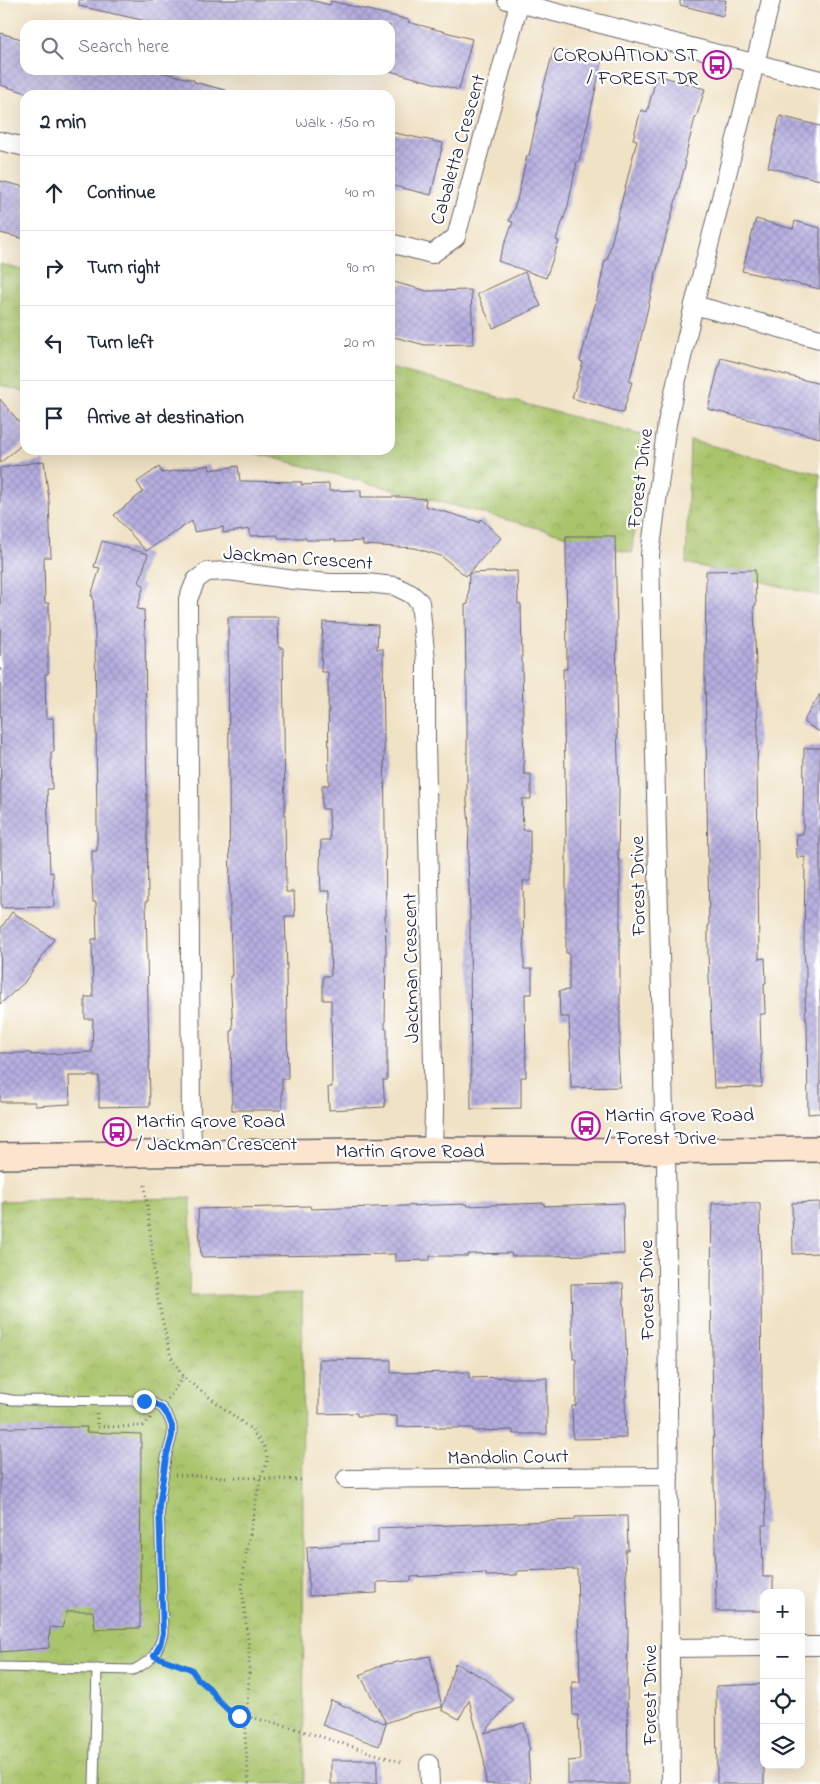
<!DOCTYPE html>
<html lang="en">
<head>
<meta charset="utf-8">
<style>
	body { margin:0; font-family:"Indie Flower",sans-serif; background:#f6f6f7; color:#1f2937 }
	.controls { position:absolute; right:15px; bottom:15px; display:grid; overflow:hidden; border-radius:10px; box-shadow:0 5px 20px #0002 }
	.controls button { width:45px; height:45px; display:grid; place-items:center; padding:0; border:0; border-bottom:1px solid #e0e1e3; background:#fff; color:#1f2937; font:25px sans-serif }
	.stop { position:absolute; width:15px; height:15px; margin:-11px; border:4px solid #1a73e8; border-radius:50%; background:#fff }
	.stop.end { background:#1a73e8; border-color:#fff; box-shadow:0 1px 5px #0008 }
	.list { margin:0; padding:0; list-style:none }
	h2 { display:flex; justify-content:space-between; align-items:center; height:65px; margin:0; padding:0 20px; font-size:21px }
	h2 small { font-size:16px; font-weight:400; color:#747a83 }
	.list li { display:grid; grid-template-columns:32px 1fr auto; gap:15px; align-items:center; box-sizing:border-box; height:75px; padding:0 20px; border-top:1px solid #e0e1e3 }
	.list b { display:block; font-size:19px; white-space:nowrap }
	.list em { font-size:16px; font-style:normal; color:#747a83 }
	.icon { flex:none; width:28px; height:28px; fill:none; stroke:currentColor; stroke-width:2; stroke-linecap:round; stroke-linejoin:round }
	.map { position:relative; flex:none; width:820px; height:1784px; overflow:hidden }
	.search { position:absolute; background:#fff; box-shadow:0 5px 20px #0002; left:20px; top:20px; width:375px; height:55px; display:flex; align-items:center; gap:12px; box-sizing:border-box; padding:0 18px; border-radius:15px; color:#747a83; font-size:19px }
	.panel { position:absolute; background:#fff; box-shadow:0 5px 20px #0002; left:20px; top:90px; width:375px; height:365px; border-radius:15px }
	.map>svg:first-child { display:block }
	.park { fill:url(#park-crowns); stroke:#667352 }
	.building { fill:url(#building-cross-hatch) }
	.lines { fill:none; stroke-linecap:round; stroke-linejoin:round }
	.lane-casing { stroke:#6a656b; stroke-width:11 }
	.street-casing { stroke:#6a656b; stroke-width:20 }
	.secondary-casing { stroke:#6a656b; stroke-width:28 }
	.path { stroke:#6a656b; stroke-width:3; stroke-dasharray:1 4; stroke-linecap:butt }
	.lane { stroke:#fff; stroke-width:9 }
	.street { stroke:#fff; stroke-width:18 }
	.secondary { stroke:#fce5cf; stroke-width:25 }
	.route { stroke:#1a73e8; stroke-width:6 }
	.labels { text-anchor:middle; stroke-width:4.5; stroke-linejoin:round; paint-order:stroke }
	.poi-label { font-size:20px; fill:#22223b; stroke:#fff; text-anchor:start }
	.street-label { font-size:20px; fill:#22223b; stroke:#fff }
</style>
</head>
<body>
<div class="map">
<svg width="820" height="1784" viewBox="0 0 820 1784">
	<defs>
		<pattern id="park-crowns" width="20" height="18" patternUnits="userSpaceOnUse" patternTransform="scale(1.25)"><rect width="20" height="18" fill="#a9c46a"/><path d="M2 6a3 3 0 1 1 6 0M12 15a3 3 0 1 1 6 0" fill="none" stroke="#91a85d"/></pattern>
		<pattern id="building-cross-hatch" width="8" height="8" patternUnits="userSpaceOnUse" patternTransform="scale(1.25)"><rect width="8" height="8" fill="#b5aedf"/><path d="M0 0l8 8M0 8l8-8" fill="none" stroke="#9b95c0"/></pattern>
	</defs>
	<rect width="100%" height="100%" fill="#fff"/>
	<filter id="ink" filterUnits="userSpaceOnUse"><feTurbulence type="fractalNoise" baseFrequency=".02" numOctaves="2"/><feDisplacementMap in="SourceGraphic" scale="10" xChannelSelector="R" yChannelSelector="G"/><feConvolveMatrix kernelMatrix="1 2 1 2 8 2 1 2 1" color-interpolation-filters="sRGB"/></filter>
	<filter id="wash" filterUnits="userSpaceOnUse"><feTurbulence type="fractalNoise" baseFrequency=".0096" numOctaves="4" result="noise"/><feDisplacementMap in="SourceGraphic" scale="20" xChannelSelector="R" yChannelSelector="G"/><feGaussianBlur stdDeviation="1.12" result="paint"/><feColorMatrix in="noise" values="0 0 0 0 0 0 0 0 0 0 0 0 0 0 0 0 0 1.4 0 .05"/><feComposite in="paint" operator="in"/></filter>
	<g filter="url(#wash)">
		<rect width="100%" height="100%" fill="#f0e2c5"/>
		<g class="park">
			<polygon points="0,264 25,271 25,392 0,385"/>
			<polygon points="390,368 641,435 632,553 244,450 390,450"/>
			<polygon points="690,440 820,474 820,596 686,563"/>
			<polygon points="191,1198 189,1296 302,1293 304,1784 0,1784 0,1201"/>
		</g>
		<g id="blocks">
			<g class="building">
				<polygon points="79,0 310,0 330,5 331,1 409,20 408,22 472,39 459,90 390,71 390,25 164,25 79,6"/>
				<polygon points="680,0 726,0 723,16 680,5"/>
				<polygon points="0,33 25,40 25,70 152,70 194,80 194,82 225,90 224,95 34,95 0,85"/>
				<polygon points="554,49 602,61 579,162 577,161 568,206 556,240 559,241 546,278 498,261 513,222 509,221 517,200 527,156 529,156 544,85"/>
				<polygon points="657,75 705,89 696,118 695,118 684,161 686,162 656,273 639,346 629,382 632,382 623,413 572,398 583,362 580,361 599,290 605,260 607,260 637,140 633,139 641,110 647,112"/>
				<polygon points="780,116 820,126 820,180 768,167"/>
				<polygon points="390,132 443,143 431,195 390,185"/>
				<polygon points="0,181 25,187 25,239 0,233"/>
				<polygon points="756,219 793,229 795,221 820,228 820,289 742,271"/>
				<polygon points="525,272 541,306 493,328 477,294"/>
				<polygon points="390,281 427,291 471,290 473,344 425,345 390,336"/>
				<polygon points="721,358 820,384 820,438 708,409"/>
				<polygon points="0,399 25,429 25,442 0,463"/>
				<polygon points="44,461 49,500 51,557 44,557 45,603 49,603 49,636 48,636 48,674 45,674 46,718 53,718 54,752 51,752 52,789 47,789 50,873 53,872 54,907 1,908 0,468"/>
				<polygon points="209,465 210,470 238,466 240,481 302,482 301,485 329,484 329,491 361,490 361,497 400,497 426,499 425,506 479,522 481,519 501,538 466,576 441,556 415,548 363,545 363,541 335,542 335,540 306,540 306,538 278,538 278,535 250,536 250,529 223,533 223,527 194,532 192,521 146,551 114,515 143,492 137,482 159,467 162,473"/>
				<polygon points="566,536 615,536 617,631 616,695 619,791 618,860 620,860 620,1048 618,1048 620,1087 571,1088 569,1017 560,1017 559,991 569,990 569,953 566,953 566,829 563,669 567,669"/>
				<polygon points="102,541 148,554 139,583 144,585 137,609 144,610 145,634 148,901 146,901 150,1106 99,1107 99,1076 69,1076 70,1104 35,1106 35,1102 0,1102 0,1053 31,1053 31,1055 92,1052 93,1019 85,1019 85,997 93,997 92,939 97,939 96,902 93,902 92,879 92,851 97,851 97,820 95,635 93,596 91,596 100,568 94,567"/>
				<polygon points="755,570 756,605 754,606 758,732 757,763 759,959 765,958 766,983 764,983 765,1014 760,1014 762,1087 714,1088 708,954 708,926 709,926 705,674 706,571"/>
				<polygon points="517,571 518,604 521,604 524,774 531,774 531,799 522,799 523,830 530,830 530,859 531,859 531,881 523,881 524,969 532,969 532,994 525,994 526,1077 521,1077 521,1108 471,1109 470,914 468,860 469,825 467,802 467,686 466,686 465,605 468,604 469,573"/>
				<polygon points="228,617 278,617 279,648 283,648 286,892 294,892 295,916 285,916 287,970 286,970 288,1079 282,1079 282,1110 232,1110 231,1030 233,1030 230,976 232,976 230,921"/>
				<polygon points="323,622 378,625 377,649 383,649 386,916 385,916 386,947 385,1029 387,1029 387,1080 383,1080 385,1107 329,1110 328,1087 332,1087 331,1000 323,1000 323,976 331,976 330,943 329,943 330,891 321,891 320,867 321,840 330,840 329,809 322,809 322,785 329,785 328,672 321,672"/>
				<polygon points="820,694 820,732 803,722"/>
				<polygon points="804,748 820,748 820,1113 808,1114 807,1021 806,1021 805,997 806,997 806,966 805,966 804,943 805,857 797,858 796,834 803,834"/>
				<polygon points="12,912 54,939 24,983 0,1004 1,928"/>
				<polygon points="820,1202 820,1253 793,1254 792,1203"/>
				<polygon points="544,1203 544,1206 623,1203 624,1254 551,1256 512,1256 511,1253 468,1254 468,1256 430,1256 430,1260 395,1261 395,1254 201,1257 198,1209 310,1206 311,1209 467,1204 467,1206"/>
				<polygon points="712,1203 760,1203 763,1490 765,1490 766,1525 762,1525 763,1577 773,1577 773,1593 764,1593 764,1611 716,1611 711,1285"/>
				<polygon points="623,1283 627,1364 626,1397 625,1397 626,1438 573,1439 572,1406 576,1406 576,1359 573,1359 571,1284"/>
				<polygon points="319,1359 391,1360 391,1373 469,1372 469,1378 507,1377 507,1378 547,1378 547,1434 513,1434 513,1430 473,1431 473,1428 436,1428 436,1426 397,1427 397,1416 357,1416 357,1413 319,1414"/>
				<polygon points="87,1427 86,1432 141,1434 140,1628 95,1629 93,1611 67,1611 62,1628 50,1627 49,1648 0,1652 0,1428"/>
				<polygon points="627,1516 628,1550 625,1550 628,1632 627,1673 628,1784 568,1784 568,1761 580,1760 578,1715 573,1715 572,1682 580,1682 577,1569 517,1571 517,1575 486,1576 486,1573 411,1577 411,1581 377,1582 377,1593 309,1596 307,1547 341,1545 341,1544 378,1543 378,1528 575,1520 575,1517"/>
				<polygon points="430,1656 442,1707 413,1713 386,1723 360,1675 382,1665"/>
				<polygon points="455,1663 484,1678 513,1699 484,1733 524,1723 530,1751 528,1751 530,1784 486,1784 484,1760 469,1700 459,1719 442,1710"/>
				<polygon points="764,1684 764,1784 717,1784 716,1686"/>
				<polygon points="331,1700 386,1724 379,1746 322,1725"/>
				<rect x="331" y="1760" width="46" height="24"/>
			</g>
		</g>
	</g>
	<g filter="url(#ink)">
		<use href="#blocks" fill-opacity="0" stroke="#6a656b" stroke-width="1"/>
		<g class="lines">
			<defs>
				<g id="lane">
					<path d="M 0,1398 L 12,1400 L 144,1401 L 153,1403 L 162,1408 L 168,1416 L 172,1426 L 172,1436 L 166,1458 L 159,1506 L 163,1633 C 158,1653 152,1661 133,1670 L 0,1667"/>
					<polyline points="94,1784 97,1669"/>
				</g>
				<g id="street">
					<polyline points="507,0 820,80"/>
					<polyline points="0,141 25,147"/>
					<polyline points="390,243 432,254 456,237 520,0"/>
					<polyline points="694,305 820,339"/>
					<polyline points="193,1152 191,1124 188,599 196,580 207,572 229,571 294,580 331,583 366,583 395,586 411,594 420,602 426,661 426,742 434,1111 433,1150"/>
					<polyline points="346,1479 669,1476"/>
					<polyline points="801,1646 820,1646"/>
					<polyline points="670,1648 764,1647"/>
					<polyline points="429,1764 430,1784"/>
					<polyline points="671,1784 666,1150 664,1114 650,555 667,423 694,305 771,0"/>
				</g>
				<polyline id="secondary" points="0,1156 433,1150 637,1151 820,1149"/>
			</defs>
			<use href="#lane" class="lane-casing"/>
			<use href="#street" class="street-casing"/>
			<use href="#secondary" class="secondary-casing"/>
			<g class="path">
				<polyline points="145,1185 157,1297 171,1357 183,1377 252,1430 264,1447 267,1455 267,1463 260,1479 245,1561 242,1589 249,1649 249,1678 245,1736 249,1784"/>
				<polyline points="168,1399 183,1377"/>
				<polyline points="97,1413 97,1427 143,1426 152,1417"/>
				<polyline points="175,1475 304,1480"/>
				<polyline points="163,1660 191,1669 198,1679 209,1687 218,1700 229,1710 239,1716 245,1716 284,1725 401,1762"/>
			</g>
			<use href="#lane" class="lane"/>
			<use href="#street" class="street"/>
			<use href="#secondary" class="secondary"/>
		</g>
	</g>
	<g class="lines" filter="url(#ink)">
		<polyline class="route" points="144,1401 153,1403 162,1408 168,1416 172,1426 172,1436 166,1458 159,1506 163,1633 160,1645 154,1656 191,1669 198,1679 209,1688 218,1700 228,1710 239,1716"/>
	</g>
	<defs>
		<symbol id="bus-ring" viewBox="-11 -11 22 22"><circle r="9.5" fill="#fff" stroke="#b5179e" stroke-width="1.5"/><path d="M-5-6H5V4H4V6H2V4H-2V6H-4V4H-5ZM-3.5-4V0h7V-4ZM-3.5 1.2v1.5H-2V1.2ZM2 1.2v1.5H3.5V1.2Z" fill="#b5179e"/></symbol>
	</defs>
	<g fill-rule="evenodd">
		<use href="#bus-ring" x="701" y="49" width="32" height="32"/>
		<use href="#bus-ring" x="570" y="1110" width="32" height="32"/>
		<use href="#bus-ring" x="101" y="1116" width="32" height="32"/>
	</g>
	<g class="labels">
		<g class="poi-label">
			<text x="698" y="61" text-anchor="end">CORONATION ST<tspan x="698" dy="23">/ FOREST DR</tspan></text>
			<text x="605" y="1121">Martin Grove Road<tspan x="605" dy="23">/ Forest Drive</tspan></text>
			<text x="136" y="1127">Martin Grove Road<tspan x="136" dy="23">/ Jackman Crescent</tspan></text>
		</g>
		<g class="street-label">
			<text transform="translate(457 149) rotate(-74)" y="7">Cabaletta Crescent</text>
			<text transform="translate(639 478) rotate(-83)" y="7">Forest Drive</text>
			<text transform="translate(298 557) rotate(4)" y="7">Jackman Crescent</text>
			<text transform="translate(637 886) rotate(-91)" y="7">Forest Drive</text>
			<text transform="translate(410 968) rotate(-91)" y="7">Jackman Crescent</text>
			<text x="410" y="1157">Martin Grove Road</text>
			<text transform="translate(646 1290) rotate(-91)" y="7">Forest Drive</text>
			<text transform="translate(508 1456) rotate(-1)" y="7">Mandolin Court</text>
			<text transform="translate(649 1695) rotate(-90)" y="7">Forest Drive</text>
		</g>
	</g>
</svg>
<div class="controls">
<button>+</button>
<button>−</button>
<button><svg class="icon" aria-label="locate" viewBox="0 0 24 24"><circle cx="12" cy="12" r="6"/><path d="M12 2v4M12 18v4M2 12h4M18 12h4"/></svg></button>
<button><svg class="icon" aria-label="layers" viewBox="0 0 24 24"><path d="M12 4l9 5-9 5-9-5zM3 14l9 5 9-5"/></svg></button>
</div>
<div class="stop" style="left:239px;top:1716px"></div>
<div class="stop end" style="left:144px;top:1401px"></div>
<div class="search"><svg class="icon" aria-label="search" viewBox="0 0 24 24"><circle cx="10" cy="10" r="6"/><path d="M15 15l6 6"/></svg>Search here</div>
<section class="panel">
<h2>2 min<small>Walk · 150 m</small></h2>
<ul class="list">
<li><svg class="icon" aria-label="ahead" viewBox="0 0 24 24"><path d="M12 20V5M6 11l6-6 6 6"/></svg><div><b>Continue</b></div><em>40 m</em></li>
<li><svg class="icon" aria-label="right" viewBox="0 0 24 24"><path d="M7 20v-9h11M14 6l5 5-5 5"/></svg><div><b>Turn right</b></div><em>90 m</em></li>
<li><svg class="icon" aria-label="left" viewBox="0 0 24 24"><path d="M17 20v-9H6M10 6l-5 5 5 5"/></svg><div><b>Turn left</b></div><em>20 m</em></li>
<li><svg class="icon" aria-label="arrive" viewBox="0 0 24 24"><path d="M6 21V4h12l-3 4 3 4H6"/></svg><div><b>Arrive at destination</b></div></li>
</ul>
</section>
</div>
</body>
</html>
